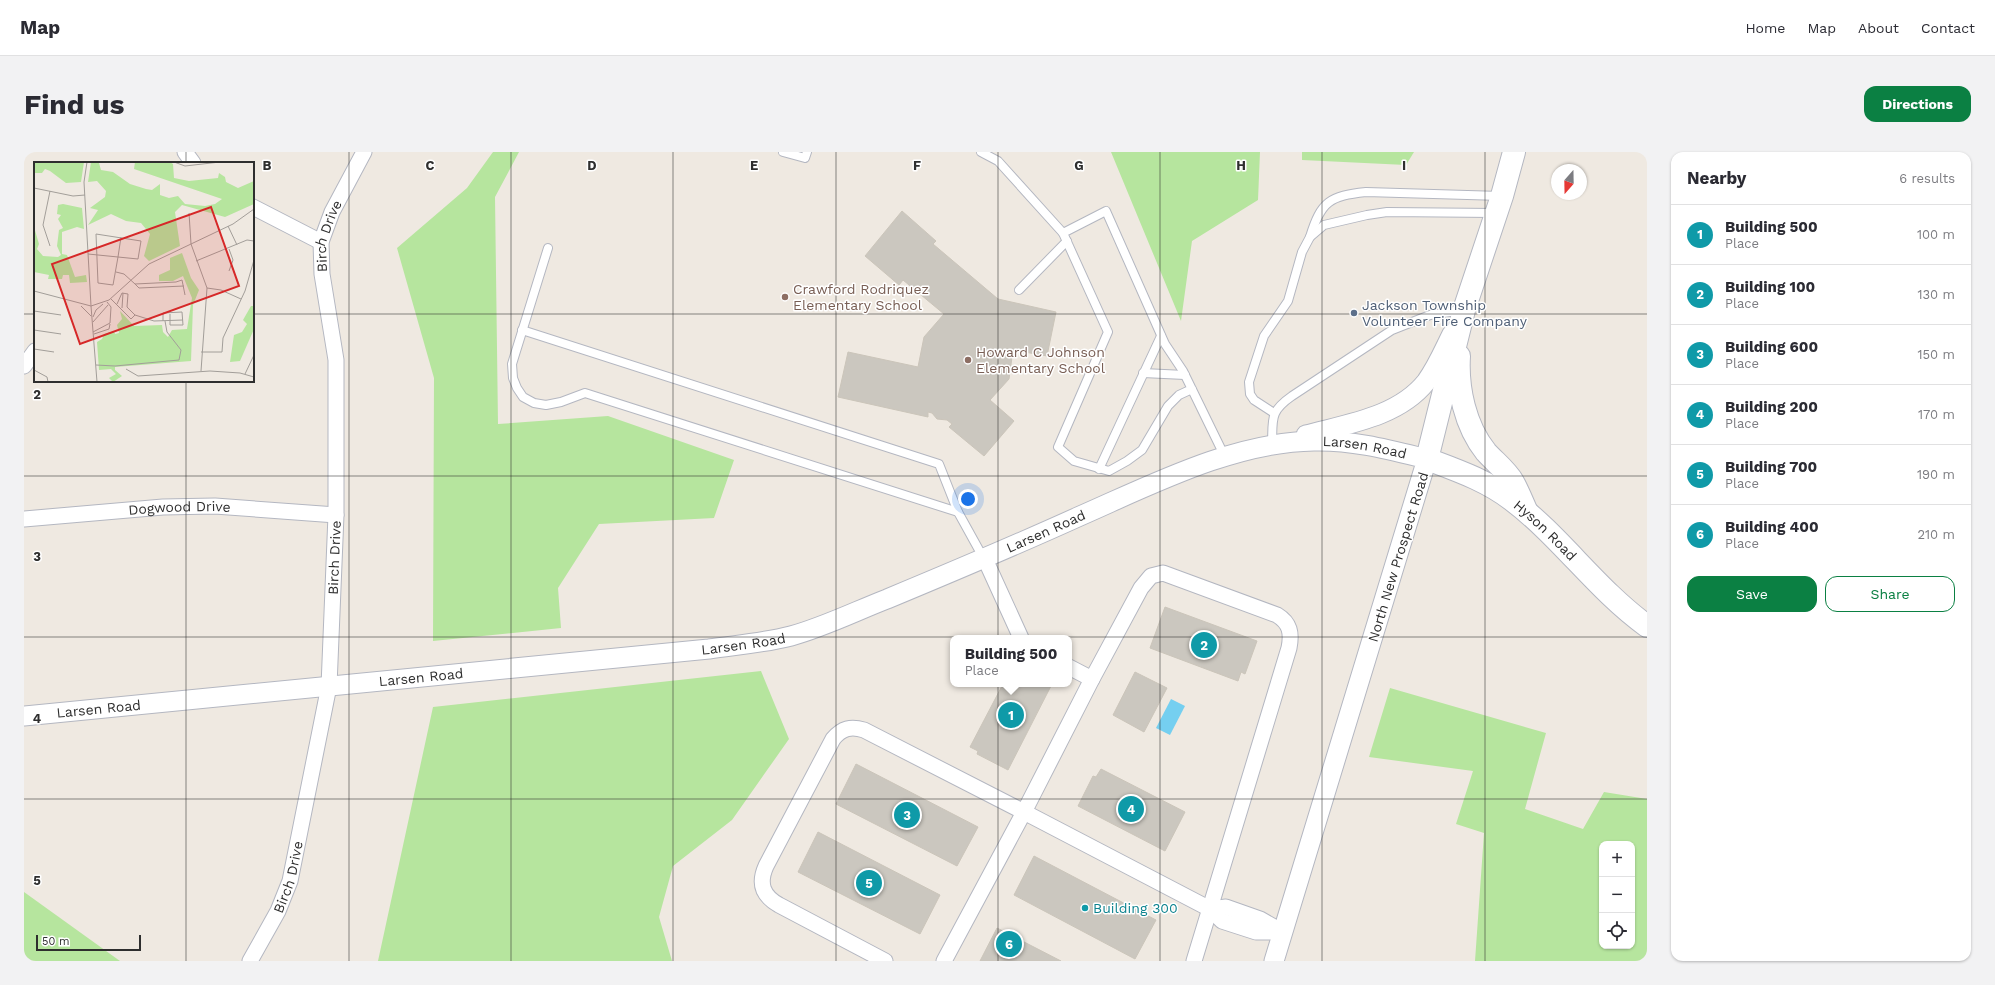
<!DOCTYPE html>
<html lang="en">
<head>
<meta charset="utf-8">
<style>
	body { margin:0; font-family:"Work Sans",sans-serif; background:#f2f2f3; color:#2b2b33 }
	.controls { position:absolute; right:12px; bottom:12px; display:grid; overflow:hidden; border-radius:8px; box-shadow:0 1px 3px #0004 }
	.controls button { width:36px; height:36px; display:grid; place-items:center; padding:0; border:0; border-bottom:1px solid #e1e1e2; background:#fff; color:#2b2b33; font:20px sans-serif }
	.compass { position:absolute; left:1527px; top:12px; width:36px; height:36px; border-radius:50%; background:#fff; box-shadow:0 1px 3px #0004; rotate:200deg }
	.scale { position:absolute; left:12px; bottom:10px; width:105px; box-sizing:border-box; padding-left:4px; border:2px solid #2e2e2e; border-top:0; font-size:11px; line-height:14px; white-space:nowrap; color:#2e2e2e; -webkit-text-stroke:3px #fff; paint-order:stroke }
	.you { position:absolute; left:944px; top:347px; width:14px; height:14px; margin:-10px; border:3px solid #fff; border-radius:50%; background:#1a73e8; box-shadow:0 0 0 6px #1a73e833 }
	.badge { display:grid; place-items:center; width:26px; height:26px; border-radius:50%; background:#0b8043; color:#fff; font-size:13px; font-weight:700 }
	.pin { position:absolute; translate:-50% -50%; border:2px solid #fff; box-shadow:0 1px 4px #0006 }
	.popup { position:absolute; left:926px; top:483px; width:122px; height:52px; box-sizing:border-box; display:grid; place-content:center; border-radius:8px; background:#fff; filter:drop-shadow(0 1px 3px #0005); font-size:13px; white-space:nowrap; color:#7c7c81 }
	.popup b { font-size:15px; color:#2b2b33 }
	.popup::after { content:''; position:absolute; left:50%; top:100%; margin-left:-8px; border:8px solid transparent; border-top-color:#fff }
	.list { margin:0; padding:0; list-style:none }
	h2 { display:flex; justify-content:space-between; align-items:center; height:52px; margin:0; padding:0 16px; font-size:17px }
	h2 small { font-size:13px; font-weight:400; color:#7c7c81 }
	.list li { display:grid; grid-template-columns:26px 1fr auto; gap:12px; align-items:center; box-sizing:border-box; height:60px; padding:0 16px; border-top:1px solid #e1e1e2 }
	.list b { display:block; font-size:15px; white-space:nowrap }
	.list p { margin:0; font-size:13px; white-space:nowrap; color:#7c7c81 }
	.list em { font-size:13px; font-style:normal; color:#7c7c81 }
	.actions { display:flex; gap:8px; padding:12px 16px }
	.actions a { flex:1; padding:9px 0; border:1px solid #0b8043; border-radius:12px; text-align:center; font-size:14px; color:#0b8043 }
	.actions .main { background:#0b8043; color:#fff }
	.icon { flex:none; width:22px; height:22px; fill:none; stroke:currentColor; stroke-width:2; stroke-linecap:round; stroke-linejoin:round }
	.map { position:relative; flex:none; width:1623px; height:809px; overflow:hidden; border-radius:12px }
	header { display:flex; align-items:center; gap:24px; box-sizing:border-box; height:56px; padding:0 20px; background:#fff; border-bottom:1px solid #e1e1e2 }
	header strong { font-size:19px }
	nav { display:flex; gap:22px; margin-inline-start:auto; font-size:14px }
	.intro { display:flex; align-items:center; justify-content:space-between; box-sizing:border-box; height:96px; padding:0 24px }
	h1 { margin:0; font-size:28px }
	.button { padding:10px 18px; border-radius:12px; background:#0b8043; color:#fff; font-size:14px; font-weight:700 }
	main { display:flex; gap:24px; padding:0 24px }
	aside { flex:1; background:#fff; border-radius:12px; box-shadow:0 1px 3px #0004 }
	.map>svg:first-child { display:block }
	.green { fill:#b6e59e; fill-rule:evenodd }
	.water { fill:#75cff0 }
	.building { fill:#cbc7bf; stroke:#cbc5ba }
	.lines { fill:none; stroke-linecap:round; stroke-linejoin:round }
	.service-casing { stroke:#b4b7c1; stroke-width:10 }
	.minor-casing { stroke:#b4b7c1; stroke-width:17 }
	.tertiary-casing { stroke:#b4b7c1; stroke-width:21 }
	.secondary-casing { stroke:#b4b7c1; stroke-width:24 }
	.service { stroke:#fff; stroke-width:8 }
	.minor { stroke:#fff; stroke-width:15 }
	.tertiary { stroke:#fff; stroke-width:19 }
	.secondary { stroke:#fff; stroke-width:22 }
	.grid { fill:none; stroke:#2e2e2e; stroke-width:1; stroke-opacity:0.55 }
	.education-dot { fill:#8d6e63; stroke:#fff; stroke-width:1.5 }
	.service-dot { fill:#5c6f8a; stroke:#fff; stroke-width:1.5 }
	.culture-dot { fill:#0f9aa8; stroke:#fff; stroke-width:1.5 }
	.labels { text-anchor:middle; stroke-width:3; stroke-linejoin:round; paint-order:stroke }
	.street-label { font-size:14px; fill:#2e2e2e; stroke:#fff }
	.education-label { font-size:14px; fill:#785e54; stroke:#fff; text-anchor:start }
	.service-label { font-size:14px; fill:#4e5e75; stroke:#fff; text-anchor:start }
	.culture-label { font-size:14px; fill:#0d838f; stroke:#fff; text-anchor:start }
	.inset-road { fill:none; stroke:#a29e99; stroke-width:1 }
	.view { fill:#d62828; fill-opacity:0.15; stroke:#d62828; stroke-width:2 }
	.inset-edge { fill:none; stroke:#2e2e2e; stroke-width:2 }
	.grid-label { font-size:13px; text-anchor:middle; font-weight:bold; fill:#2e2e2e; stroke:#fff; stroke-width:3; stroke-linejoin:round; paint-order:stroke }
</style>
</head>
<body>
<header>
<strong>Map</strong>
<nav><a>Home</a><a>Map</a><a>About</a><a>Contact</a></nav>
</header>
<div class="intro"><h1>Find us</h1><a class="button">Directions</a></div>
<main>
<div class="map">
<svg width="1623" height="809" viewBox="0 0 1623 809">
	<rect width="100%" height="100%" fill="#efe9e1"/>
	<g class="green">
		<polygon points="469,0 495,0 471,45 474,272 584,264 710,308 690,366 575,372 534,436 537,476 409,489 410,226 373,96 443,36"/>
		<polygon points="1087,0 1236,0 1234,48 1168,89 1157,169"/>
		<polygon points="1278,0 1390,0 1382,13 1278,8"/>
		<polygon points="737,519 765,587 708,668 649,714 635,765 648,809 354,809 409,555"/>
		<path d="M 1366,536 L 1522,581 L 1501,657 L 1559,677 L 1580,640 L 1623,647 L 1623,809 L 1451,809 L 1460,681 L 1432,672 L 1449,619 L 1345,605 ZM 1578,692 L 1608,692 L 1608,794 L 1578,794 Z"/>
		<polygon points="0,740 96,809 0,809"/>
	</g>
	<polygon class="water" points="1147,547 1161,554 1146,583 1132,576"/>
	<g class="building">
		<polygon points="878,59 912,89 909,92 974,147 1032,160 1023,204 989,198 985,227 966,248 990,269 960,304 925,275 928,272 923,268 913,267 908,261 904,260 904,265 814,245 824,200 894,215 900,185 920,162 879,128 875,133 841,104"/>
		<polygon points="1141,455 1233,489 1221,522 1217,520 1214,529 1126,496"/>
		<polygon points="1111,520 1143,536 1120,580 1089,563"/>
		<polygon points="979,532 1028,532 984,618 953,602 954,599 946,595"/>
		<polygon points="832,612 954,675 933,714 812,652"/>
		<polygon points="1077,617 1161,660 1141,699 1054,654 1069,624 1072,625"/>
		<polygon points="794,680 916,743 896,782 774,720"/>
		<polygon points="1010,704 1132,768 1111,807 990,743"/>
		<polygon points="973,776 1037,809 956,809"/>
	</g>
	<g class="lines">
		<defs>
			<g id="service">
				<polyline points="759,0 781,6 783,0"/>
				<polyline points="957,0 974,9 1039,81"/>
				<path d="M 1286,85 C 1297,49 1306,44 1342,40 L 1477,44"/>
				<polyline points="524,96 488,212 489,226 493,236 499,245 510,251 522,253 537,250 561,241 934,360 960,407"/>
				<polyline points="995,138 1043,89"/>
				<polyline points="498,178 915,312 934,360"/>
				<polyline points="1119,221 1161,223"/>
				<polyline points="1168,237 1155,243 1144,254 1118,298 1103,309 1085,319 1050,309 1034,295 1084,180 1039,81 1082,59 1141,192 1159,219 1201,305"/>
				<polyline points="1250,261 1230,248 1226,242 1225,230 1240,184 1264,149 1278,100 1286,85 1300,73 1343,63 1363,60 1471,61"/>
				<path d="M 1248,293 C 1249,267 1245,260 1268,244 L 1368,178 L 1406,163 L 1439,158"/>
				<polyline points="1075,317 1137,184"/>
			</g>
			<g id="minor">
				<polyline points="161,0 169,11"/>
				<polyline points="229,55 297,90"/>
				<polyline points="0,214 11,199"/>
				<path id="s1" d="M 0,367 L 139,355 L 191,354 L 312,363"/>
				<polyline points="961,407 997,486"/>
				<polyline points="1045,515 1068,527"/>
				<polyline points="1186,757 1202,755 1236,767 1257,779"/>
				<path id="s2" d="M 226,809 L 254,759 L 266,729 L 305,534 L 312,363 L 312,208 L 298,122 L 297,90 L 308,60 L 340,0"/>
				<path d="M 861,809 L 755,753 C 739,744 734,732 742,714 L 809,587 C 818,576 827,574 840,578 L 1000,660 L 1068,527 L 1117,436 L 1127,424 L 1139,421 L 1253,463 C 1266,471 1268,481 1265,496 L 1170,809"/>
				<polyline points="920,809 1000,660 1186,757 1198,769 1232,780 1259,780"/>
			</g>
			<g id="tertiary">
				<path d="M 1282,283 C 1323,272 1374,265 1402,230 C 1413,215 1420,198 1428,182"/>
				<path id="s3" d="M 0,564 L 685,497 C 712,493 740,491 767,484 C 800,475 832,459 863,447 C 928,420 992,393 1056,364 C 1129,332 1210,290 1290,289 C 1329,288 1366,298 1403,307 L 1250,809"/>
			</g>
			<g id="secondary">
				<path id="s4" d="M 1490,0 L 1478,44 L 1440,158 L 1403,307 C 1432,318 1462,328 1488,348 C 1537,385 1572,437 1623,474"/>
				<path d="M 1435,204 C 1433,236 1441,274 1462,300 C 1471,310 1483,319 1489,330 C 1494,339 1498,349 1502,358"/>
			</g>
		</defs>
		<use href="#service" class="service-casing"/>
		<use href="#minor" class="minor-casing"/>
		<use href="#tertiary" class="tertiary-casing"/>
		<use href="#secondary" class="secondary-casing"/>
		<use href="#service" class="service"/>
		<use href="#minor" class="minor"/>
		<use href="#tertiary" class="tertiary"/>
		<use href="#secondary" class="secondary"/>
	</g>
	<path class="grid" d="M 162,0 L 162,11M 325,0 L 325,809M 487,0 L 487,809M 649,0 L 649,809M 812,0 L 812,809M 974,0 L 974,809M 1136,0 L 1136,809M 1298,0 L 1298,809M 1461,0 L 1461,809M 0,162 L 11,162M 229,162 L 1623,162M 162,229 L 162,809M 0,324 L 1623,324M 0,485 L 1623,485M 0,647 L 1623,647"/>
	<g class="education-dot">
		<circle cx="761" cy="145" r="4"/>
		<circle cx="944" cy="208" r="4"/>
	</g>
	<circle class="service-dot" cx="1330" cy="161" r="4"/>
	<circle class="culture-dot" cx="1061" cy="756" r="4"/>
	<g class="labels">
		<g class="street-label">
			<text dy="5" stroke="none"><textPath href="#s2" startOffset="741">Birch Drive</textPath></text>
			<text dy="5" stroke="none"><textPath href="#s3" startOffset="1383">Larsen Road</textPath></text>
			<text dy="5" stroke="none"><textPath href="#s1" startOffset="156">Dogwood Drive</textPath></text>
			<text dy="5" stroke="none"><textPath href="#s4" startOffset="459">Hyson Road</textPath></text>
			<text dy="5" stroke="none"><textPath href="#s3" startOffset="1047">Larsen Road</textPath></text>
			<text transform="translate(1374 405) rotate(-73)" y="5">North New Prospect Road</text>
			<text dy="5" stroke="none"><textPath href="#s2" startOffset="417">Birch Drive</textPath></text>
			<text dy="5" stroke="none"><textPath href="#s3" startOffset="723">Larsen Road</textPath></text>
			<text dy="5" stroke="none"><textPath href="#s3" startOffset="399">Larsen Road</textPath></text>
			<text dy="5" stroke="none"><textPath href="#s3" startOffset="75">Larsen Road</textPath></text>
			<text dy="5" stroke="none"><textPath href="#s2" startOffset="93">Birch Drive</textPath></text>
		</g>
		<g class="education-label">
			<text x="769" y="142">Crawford Rodriquez<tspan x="769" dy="16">Elementary School</tspan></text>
			<text x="952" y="205">Howard C Johnson<tspan x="952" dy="16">Elementary School</tspan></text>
		</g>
		<g class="service-label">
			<text x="1338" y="158">Jackson Township<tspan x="1338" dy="16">Volunteer Fire Company</tspan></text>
		</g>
		<g class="culture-label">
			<text x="1069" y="761">Building 300</text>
		</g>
	</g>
	<g transform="translate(10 10)">
		<rect width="220" height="220" fill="#efe9e1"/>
		<path d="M 0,0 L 50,0 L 47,20 L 32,21 L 16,9 L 11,7 L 8,11 L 0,11 ZM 57,0 L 65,1 L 67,8 L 79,10 L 96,22 L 112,27 L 118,28 L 126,22 L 126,33 L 135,36 L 144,34 L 151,42 L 171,44 L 181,42 L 188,37 L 100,7 L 101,0 L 136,0 L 139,2 L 140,16 L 155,19 L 184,16 L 185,11 L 191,15 L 192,20 L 204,26 L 220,19 L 220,42 L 191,55 L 148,43 L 141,50 L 146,84 L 115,99 L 110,94 L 116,72 L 107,61 L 92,59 L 77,52 L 54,63 L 64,48 L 56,46 L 71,35 L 72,29 L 63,19 L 54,20 ZM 29,42 L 48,46 L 50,67 L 43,65 L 28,70 L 28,92 L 33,93 L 41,115 L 52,113 L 53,120 L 36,121 L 35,113 L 29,113 L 28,117 L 14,117 L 15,113 L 0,110 L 0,65 L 5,82 L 3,87 L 9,94 L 24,95 L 27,93 L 23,84 L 25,68 L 29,66 L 24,57 L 27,53 L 23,52 L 24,43 ZM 148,91 L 157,116 L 165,128 L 159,143 L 157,199 L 81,205 L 81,208 L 88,214 L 79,220 L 75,216 L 82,212 L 77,207 L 65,208 L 63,180 L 68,177 L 70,172 L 80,169 L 81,172 L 85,171 L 83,163 L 88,157 L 86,149 L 100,164 L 128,163 L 129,170 L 134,175 L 138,168 L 153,167 L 158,136 L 149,114 L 139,119 L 125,119 L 125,113 L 136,108 L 136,96 ZM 217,144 L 220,144 L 220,167 L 206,199 L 196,200 L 200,173 L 208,170 L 213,162 L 209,158 Z" fill="#b6e59e"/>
		<path class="inset-road" d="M 53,0 L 50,20 L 57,144 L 75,138 L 115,102 L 199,62 L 220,47M 140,0 L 151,4 L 186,0M 0,26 L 39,34 L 51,33M 16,29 L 9,63 L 16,84M 155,51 L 157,82 L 173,126 L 167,209M 194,64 L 203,83M 62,72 L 107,79 L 104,97 L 84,95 L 79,123 L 64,121 ZM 54,92 L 84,95 L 87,75M 162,99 L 213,78 L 220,79M 195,109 L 199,98 L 195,87M 82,110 L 90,112 L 101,122 L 142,120 L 148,118 L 151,133M 101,122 L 105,126 L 150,124M 173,126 L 187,128 L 207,137M 0,129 L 57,144 L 63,220M 77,137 L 97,157 L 101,153 L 93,145 L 94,132 L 88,131 L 83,142M 47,144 L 57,154M 88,146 L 89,131M 0,149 L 27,153M 101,153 L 120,159 L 149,158M 59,155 L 62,148 L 69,142M 129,159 L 129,151 L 148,150 L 149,163 L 136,163 L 136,152M 59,160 L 74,143M 0,168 L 27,172M 59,170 L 76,161 L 77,145 L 73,140M 60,172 L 75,167 L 76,162M 0,182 L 0,203M 0,187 L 20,190M 167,190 L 188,190 L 189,176 L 211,129 L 220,98M 62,203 L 81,204 L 145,198 L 147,188 L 133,170 L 131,159M 92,207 L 104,214 L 176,209 L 206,211 L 220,215M 0,208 L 13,215 L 14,220M 211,212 L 220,193"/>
		<path class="view" d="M 177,45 L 205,124 L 46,182 L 18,102 Z"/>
		<rect width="220" height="220" class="inset-edge"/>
	</g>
	<g class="grid-label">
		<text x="243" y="18">B</text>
		<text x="406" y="18">C</text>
		<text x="568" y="18">D</text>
		<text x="730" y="18">E</text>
		<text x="893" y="18">F</text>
		<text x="1055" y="18">G</text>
		<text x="1217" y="18">H</text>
		<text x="1380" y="18">I</text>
		<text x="13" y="247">2</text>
		<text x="13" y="409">3</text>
		<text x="13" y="571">4</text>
		<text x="13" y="733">5</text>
	</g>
</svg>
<div class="controls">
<button>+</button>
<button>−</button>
<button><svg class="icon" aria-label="locate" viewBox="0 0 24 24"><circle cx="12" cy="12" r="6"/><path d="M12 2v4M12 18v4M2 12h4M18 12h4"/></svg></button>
</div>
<svg class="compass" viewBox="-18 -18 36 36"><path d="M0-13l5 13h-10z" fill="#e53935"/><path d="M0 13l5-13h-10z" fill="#7c7c81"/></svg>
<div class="scale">50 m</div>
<div class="you"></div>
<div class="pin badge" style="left:987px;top:563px;background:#0f9aa8">1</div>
<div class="popup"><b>Building 500</b>Place</div>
<div class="pin badge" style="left:1180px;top:493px;background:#0f9aa8">2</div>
<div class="pin badge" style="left:883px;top:663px;background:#0f9aa8">3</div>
<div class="pin badge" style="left:1107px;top:657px;background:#0f9aa8">4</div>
<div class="pin badge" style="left:845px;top:731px;background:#0f9aa8">5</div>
<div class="pin badge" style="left:985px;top:792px;background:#0f9aa8">6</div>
</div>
<aside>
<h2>Nearby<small>6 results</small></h2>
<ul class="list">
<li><span class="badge" style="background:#0f9aa8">1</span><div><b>Building 500</b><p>Place</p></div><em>100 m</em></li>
<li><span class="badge" style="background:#0f9aa8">2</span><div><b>Building 100</b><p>Place</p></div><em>130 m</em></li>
<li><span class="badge" style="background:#0f9aa8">3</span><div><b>Building 600</b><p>Place</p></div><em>150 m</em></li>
<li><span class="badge" style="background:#0f9aa8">4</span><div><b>Building 200</b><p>Place</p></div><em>170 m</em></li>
<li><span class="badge" style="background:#0f9aa8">5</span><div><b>Building 700</b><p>Place</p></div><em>190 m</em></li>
<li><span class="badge" style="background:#0f9aa8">6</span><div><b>Building 400</b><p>Place</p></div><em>210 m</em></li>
</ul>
<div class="actions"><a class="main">Save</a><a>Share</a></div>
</aside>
</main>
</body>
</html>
